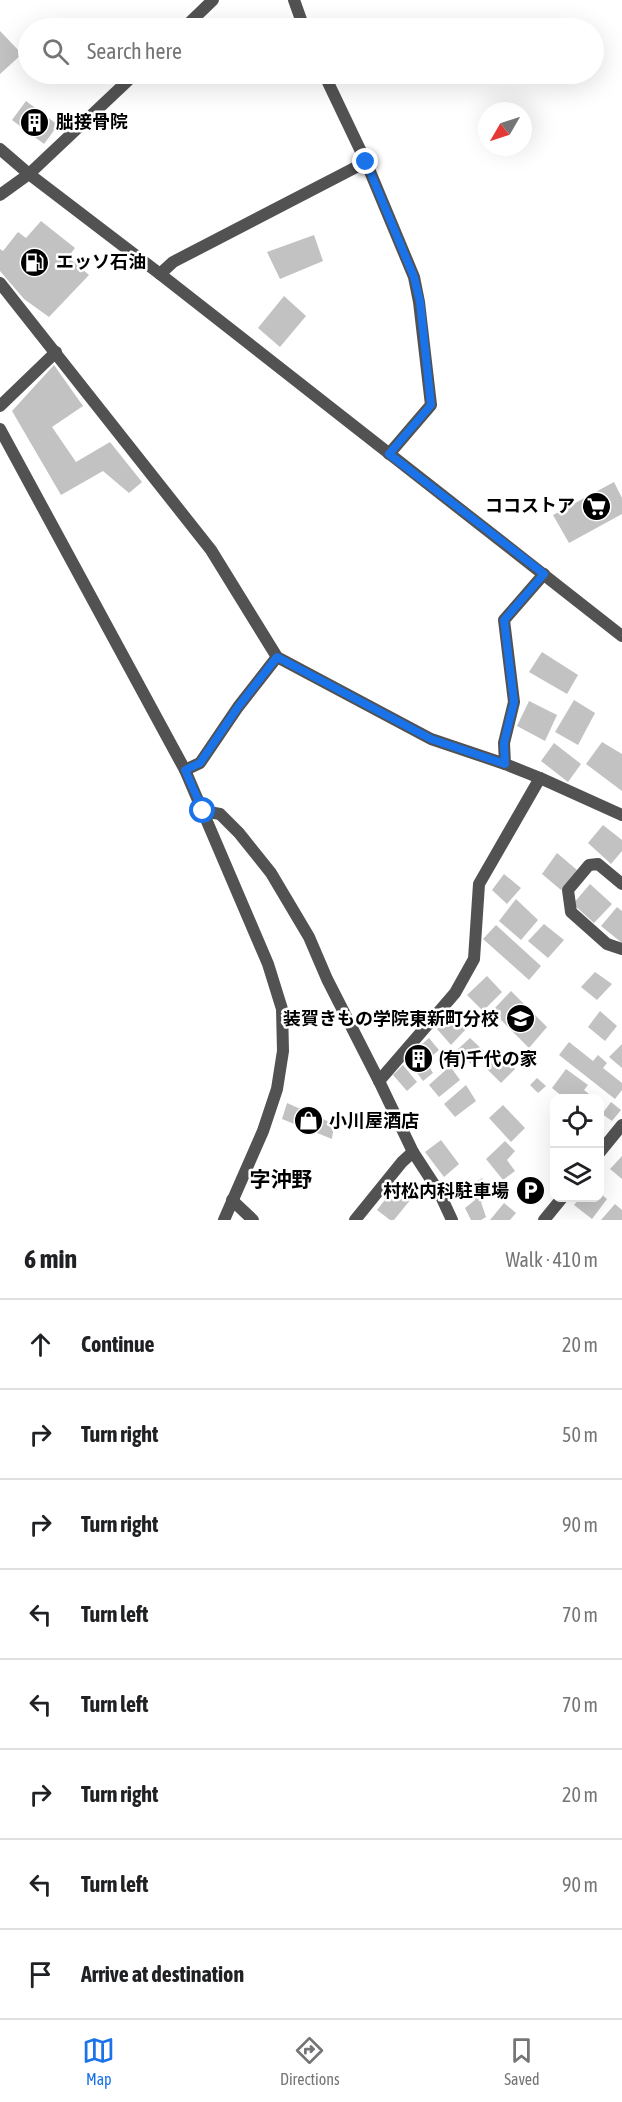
<!DOCTYPE html>
<html lang="en">
<head>
<meta charset="utf-8">
<style>
	body { margin:0; font-family:"Asap Condensed","Noto Sans JP",sans-serif; background:#f6f6f6; color:#202124 }
	.controls { position:absolute; right:18px; bottom:18px; display:grid; overflow:hidden; border-radius:12px; box-shadow:0 6px 24px #0002 }
	.controls button { width:54px; height:54px; display:grid; place-items:center; padding:0; border:0; border-bottom:2px solid #e0e0e0; background:#fff; color:#202124; font:30px sans-serif }
	.compass { position:absolute; left:478px; top:102px; width:54px; height:54px; border-radius:50%; background:#fff; box-shadow:0 6px 24px #0002; rotate:231deg }
	.stop { position:absolute; width:18px; height:18px; margin:-14px; border:4px solid #1a73e8; border-radius:50%; background:#fff }
	.stop.end { background:#1a73e8; border-color:#fff; box-shadow:0 2px 6px #0008 }
	.list { margin:0; padding:0; list-style:none }
	h2 { display:flex; justify-content:space-between; align-items:center; height:78px; margin:0; padding:0 24px; font-size:26px }
	h2 small { font-size:20px; font-weight:400; color:#757577 }
	.list li { display:grid; grid-template-columns:39px 1fr auto; gap:18px; align-items:center; box-sizing:border-box; height:90px; padding:0 24px; border-top:2px solid #e0e0e0 }
	.list b { display:block; font-size:22px; white-space:nowrap }
	.list em { font-size:20px; font-style:normal; color:#757577 }
	.icon { flex:none; width:33px; height:33px; fill:none; stroke:currentColor; stroke-width:2; stroke-linecap:round; stroke-linejoin:round }
	.map { position:relative; flex:none; width:622px; height:1220px; overflow:hidden }
	.search { position:absolute; background:#fff; box-shadow:0 6px 24px #0002; left:18px; right:18px; top:18px; height:66px; display:flex; align-items:center; gap:15px; box-sizing:border-box; padding:0 21px; border-radius:33px; color:#757577; font-size:22px }
	.sheet { height:798px; background:#fff }
	nav { display:flex; justify-content:space-around; align-items:center; box-sizing:border-box; height:84px; border-top:2px solid #e0e0e0; background:#fff; font-size:16px; color:#757577 }
	nav a { display:grid; justify-items:center; gap:3px }
	nav .on { color:#1a73e8 }
	.map>svg:first-child { display:block }
	.building { fill:#c2c2c2 }
	.lines { fill:none; stroke-linecap:round; stroke-linejoin:round }
	.minor { stroke:#525252; stroke-width:12 }
	.tertiary { stroke:#525252; stroke-width:12 }
	.route { stroke:#1a73e8; stroke-width:8 }
	.labels { text-anchor:middle; stroke-width:5; stroke-linejoin:round; paint-order:stroke }
	.poi-label { font-size:18px; font-weight:bold; fill:#000; stroke:#fff; text-anchor:start }
	.quarter-label { font-size:21px; font-weight:bold; fill:#000; stroke:#fff }
</style>
</head>
<body>
<div class="map">
<svg width="622" height="1220" viewBox="0 0 622 1220">
	<rect width="100%" height="100%" fill="#fff"/>
	<g class="building">
		<polygon points="0,31 22,54 0,74"/>
		<polygon points="26,101 58,125 44,144 12,120"/>
		<polygon points="41,221 75,248 68,257 89,275 49,317 24,299 0,271 0,249 3,251 18,232 26,238"/>
		<polygon points="314,235 323,261 280,279 267,252"/>
		<polygon points="284,296 306,316 280,347 258,328"/>
		<polygon points="54,365 83,406 52,427 76,462 110,442 142,482 129,493 103,471 61,495 12,411"/>
		<polygon points="614,482 622,498 622,514 569,543 553,515"/>
		<polygon points="542,652 578,675 567,694 529,672"/>
		<polygon points="574,700 595,713 578,745 555,732"/>
		<polygon points="529,701 557,715 545,741 517,726"/>
		<polygon points="602,742 622,754 622,791 586,764"/>
		<polygon points="554,743 581,764 568,782 541,761"/>
		<polygon points="603,825 622,840 622,851 611,864 588,843"/>
		<polygon points="557,853 577,870 561,890 542,874"/>
		<polygon points="504,874 521,888 507,904 492,890"/>
		<polygon points="590,884 612,904 594,923 573,904"/>
		<polygon points="516,899 538,920 521,940 499,921"/>
		<polygon points="617,907 622,911 622,943 601,926"/>
		<polygon points="544,924 564,940 548,958 528,941"/>
		<polygon points="496,925 541,966 529,980 483,939"/>
		<polygon points="595,972 612,984 597,1000 581,987"/>
		<polygon points="487,976 502,992 483,1011 467,995"/>
		<polygon points="511,991 547,1027 529,1048 492,1011"/>
		<polygon points="600,1011 617,1026 605,1041 588,1027"/>
		<polygon points="454,1013 467,1028 451,1045 437,1029"/>
		<polygon points="429,1038 439,1050 426,1061 433,1073 423,1081 406,1058"/>
		<polygon points="470,1038 484,1051 472,1065 457,1050"/>
		<polygon points="569,1042 593,1061 598,1055 607,1063 603,1068 622,1083 622,1090 615,1099 559,1055"/>
		<polygon points="622,1044 622,1068 609,1057"/>
		<polygon points="499,1052 515,1069 501,1083 485,1067"/>
		<polygon points="403,1065 417,1082 407,1091 393,1075"/>
		<polygon points="450,1066 460,1080 439,1097 429,1085"/>
		<polygon points="566,1069 588,1085 584,1090 594,1098 564,1098 552,1088"/>
		<polygon points="537,1078 546,1086 538,1093 530,1085"/>
		<polygon points="466,1085 476,1101 455,1117 444,1104"/>
		<polygon points="611,1102 621,1110 612,1121 602,1114"/>
		<polygon points="287,1103 334,1124 332,1139 282,1119"/>
		<polygon points="503,1105 525,1128 511,1142 489,1118"/>
		<polygon points="441,1140 459,1164 444,1177 425,1152"/>
		<polygon points="505,1141 515,1151 507,1160 515,1171 503,1180 486,1159"/>
		<polygon points="622,1156 622,1179 610,1169"/>
		<polygon points="482,1178 492,1195 481,1202 486,1217 481,1220 471,1220 465,1208 475,1200 467,1188"/>
		<polygon points="395,1187 411,1199 394,1220 390,1220 377,1210"/>
		<polygon points="600,1193 607,1199 592,1219 574,1205 580,1198 600,1198"/>
		<polygon points="504,1203 516,1213 510,1220 490,1220"/>
		<polygon points="615,1204 622,1210 622,1220 601,1220"/>
	</g>
	<g class="lines">
		<g class="minor">
			<polyline points="294,0 304,28"/>
			<polyline points="184,28 213,0"/>
			<polyline points="324,74 366,162 414,277 419,302 431,405 389,454"/>
			<polyline points="29,174 135,74"/>
			<polyline points="160,274 173,262 366,162"/>
			<polyline points="0,283 211,550 277,657 431,739 505,764"/>
			<polyline points="0,406 56,352"/>
			<polyline points="544,574 504,620 514,702 504,743 505,764 540,778 622,815"/>
			<polyline points="185,770 200,763 238,707 277,657"/>
			<polyline points="203,811 220,814 239,833 271,873 309,937 327,979 379,1081 413,1152 439,1192 452,1220"/>
			<polyline points="622,884 598,864 589,865 568,890 571,912 607,944 622,949"/>
			<polyline points="379,1081 455,993 474,959 479,884 540,778"/>
			<polyline points="600,1152 622,1125"/>
			<polyline points="232,1200 253,1220"/>
			<polyline points="355,1220 402,1162 413,1152"/>
			<polyline points="544,1220 562,1198"/>
		</g>
		<g class="tertiary">
			<polyline points="0,149 29,174"/>
			<polyline points="0,195 29,174 160,274 622,636"/>
			<polyline points="0,429 185,770 268,964 282,1009 283,1051 277,1089 263,1131 224,1220"/>
		</g>
	</g>
	<g class="lines">
		<polyline class="route" points="203,811 185,770 200,763 238,707 277,657 431,739 505,764 504,743 514,702 504,620 544,574 389,454 431,405 420,302 414,277 366,162"/>
	</g>
	<defs>
		<symbol id="building-disc" viewBox="-11 -11 22 22"><circle r="9.5" fill="#000" stroke="#fff"/><path d="M-4-6H4V6H1V3H-1V6H-4ZM-2.5-4.3h1.7v1.8h-1.7ZM.8-4.3h1.7v1.8H.8ZM-2.5-1h1.7V.8h-1.7ZM.8-1h1.7V.8H.8Z" fill="#fff"/></symbol>
		<symbol id="fuel-disc" viewBox="-11 -11 22 22"><circle r="9.5" fill="#000" stroke="#fff"/><path d="M-5.5-6h7V0h2V4h1.3V-2.5L3-4.5l.8-.8L6-3V5H2.5V1h-1V6h-7ZM-4.2-4.7v3.2H.2V-4.7Z" fill="#fff"/></symbol>
		<symbol id="supermarket-disc" viewBox="-11 -11 22 22"><circle r="9.5" fill="#000" stroke="#fff"/><path d="M-6-5.5h2.5l.6 2H6L4.5 2H-2.5L-4.4-4H-6ZM-1.5 3.2a1.3 1.3 0 1 0 .1 0ZM3 3.2a1.3 1.3 0 1 0 .1 0Z" fill="#fff"/></symbol>
		<symbol id="school-disc" viewBox="-11 -11 22 22"><circle r="9.5" fill="#000" stroke="#fff"/><path d="M0-5L7-2L0 1L-7-2ZM-4 1L0 2.5L4 1V4Q0 6-4 4Z" fill="#fff"/></symbol>
		<symbol id="shop-disc" viewBox="-11 -11 22 22"><circle r="9.5" fill="#000" stroke="#fff"/><path d="M-5-2.5h2.3a2.7 3.5 0 0 1 5.4 0H5L5.5 6h-11ZM-1.5-2.5h3a1.5 2.3 0 0 0-3 0Z" fill="#fff"/></symbol>
		<symbol id="parking-disc" viewBox="-11 -11 22 22"><circle r="9.5" fill="#000" stroke="#fff"/><path d="M-3.5-5.5H1a3.5 3.5 0 0 1 0 7H-1V5.5H-3.5ZM-1-3.4V-.6H.8a1.4 1.4 0 0 0 0-2.8Z" fill="#fff"/></symbol>
	</defs>
	<g fill-rule="evenodd">
		<use href="#building-disc" x="18" y="106" width="33" height="33"/>
		<use href="#fuel-disc" x="18" y="246" width="33" height="33"/>
		<use href="#supermarket-disc" x="580" y="490" width="33" height="33"/>
		<use href="#school-disc" x="504" y="1002" width="33" height="33"/>
		<use href="#building-disc" x="402" y="1042" width="33" height="33"/>
		<use href="#shop-disc" x="292" y="1104" width="33" height="33"/>
		<use href="#parking-disc" x="514" y="1174" width="33" height="33"/>
	</g>
	<g class="labels">
		<g class="poi-label">
			<text x="56" y="128">朏接骨院</text>
			<text x="56" y="268">エッソ石油</text>
			<text x="575" y="512" text-anchor="end">ココストア</text>
			<text x="499" y="1025" text-anchor="end">装賀きもの学院東新町分校</text>
			<text x="439" y="1065">(有)千代の家</text>
			<text x="329" y="1127">小川屋酒店</text>
			<text x="509" y="1197" text-anchor="end">村松内科駐車場</text>
		</g>
		<g class="quarter-label">
			<text x="281" y="1187">字沖野</text>
		</g>
	</g>
</svg>
<div class="controls">
<button><svg class="icon" aria-label="locate" viewBox="0 0 24 24"><circle cx="12" cy="12" r="6"/><path d="M12 2v4M12 18v4M2 12h4M18 12h4"/></svg></button>
<button><svg class="icon" aria-label="layers" viewBox="0 0 24 24"><path d="M12 4l9 5-9 5-9-5zM3 14l9 5 9-5"/></svg></button>
</div>
<svg class="compass" viewBox="-18 -18 36 36"><path d="M0-13l5 13h-10z" fill="#e53935"/><path d="M0 13l5-13h-10z" fill="#757577"/></svg>
<div class="stop" style="left:203px;top:811px"></div>
<div class="stop end" style="left:366px;top:162px"></div>
<div class="search"><svg class="icon" aria-label="search" viewBox="0 0 24 24"><circle cx="10" cy="10" r="6"/><path d="M15 15l6 6"/></svg>Search here</div>
</div>
<section class="sheet">
<h2>6 min<small>Walk · 410 m</small></h2>
<ul class="list">
<li><svg class="icon" aria-label="ahead" viewBox="0 0 24 24"><path d="M12 20V5M6 11l6-6 6 6"/></svg><div><b>Continue</b></div><em>20 m</em></li>
<li><svg class="icon" aria-label="right" viewBox="0 0 24 24"><path d="M7 20v-9h11M14 6l5 5-5 5"/></svg><div><b>Turn right</b></div><em>50 m</em></li>
<li><svg class="icon" aria-label="right" viewBox="0 0 24 24"><path d="M7 20v-9h11M14 6l5 5-5 5"/></svg><div><b>Turn right</b></div><em>90 m</em></li>
<li><svg class="icon" aria-label="left" viewBox="0 0 24 24"><path d="M17 20v-9H6M10 6l-5 5 5 5"/></svg><div><b>Turn left</b></div><em>70 m</em></li>
<li><svg class="icon" aria-label="left" viewBox="0 0 24 24"><path d="M17 20v-9H6M10 6l-5 5 5 5"/></svg><div><b>Turn left</b></div><em>70 m</em></li>
<li><svg class="icon" aria-label="right" viewBox="0 0 24 24"><path d="M7 20v-9h11M14 6l5 5-5 5"/></svg><div><b>Turn right</b></div><em>20 m</em></li>
<li><svg class="icon" aria-label="left" viewBox="0 0 24 24"><path d="M17 20v-9H6M10 6l-5 5 5 5"/></svg><div><b>Turn left</b></div><em>90 m</em></li>
<li><svg class="icon" aria-label="arrive" viewBox="0 0 24 24"><path d="M6 21V4h12l-3 4 3 4H6"/></svg><div><b>Arrive at destination</b></div></li>
</ul>
</section>
<nav>
<a class="on"><svg class="icon" aria-label="map" viewBox="0 0 24 24"><path d="M3 6l6-2 6 2 6-2v14l-6 2-6-2-6 2zM9 4v14M15 6v14"/></svg>Map</a>
<a><svg class="icon" aria-label="directions" viewBox="0 0 24 24"><path d="M12 3l9 9-9 9-9-9zM9 14v-3h6M13 9l2 2-2 2"/></svg>Directions</a>
<a><svg class="icon" aria-label="saved" viewBox="0 0 24 24"><path d="M7 4h10v16l-5-4-5 4z"/></svg>Saved</a>
</nav>
</body>
</html>
